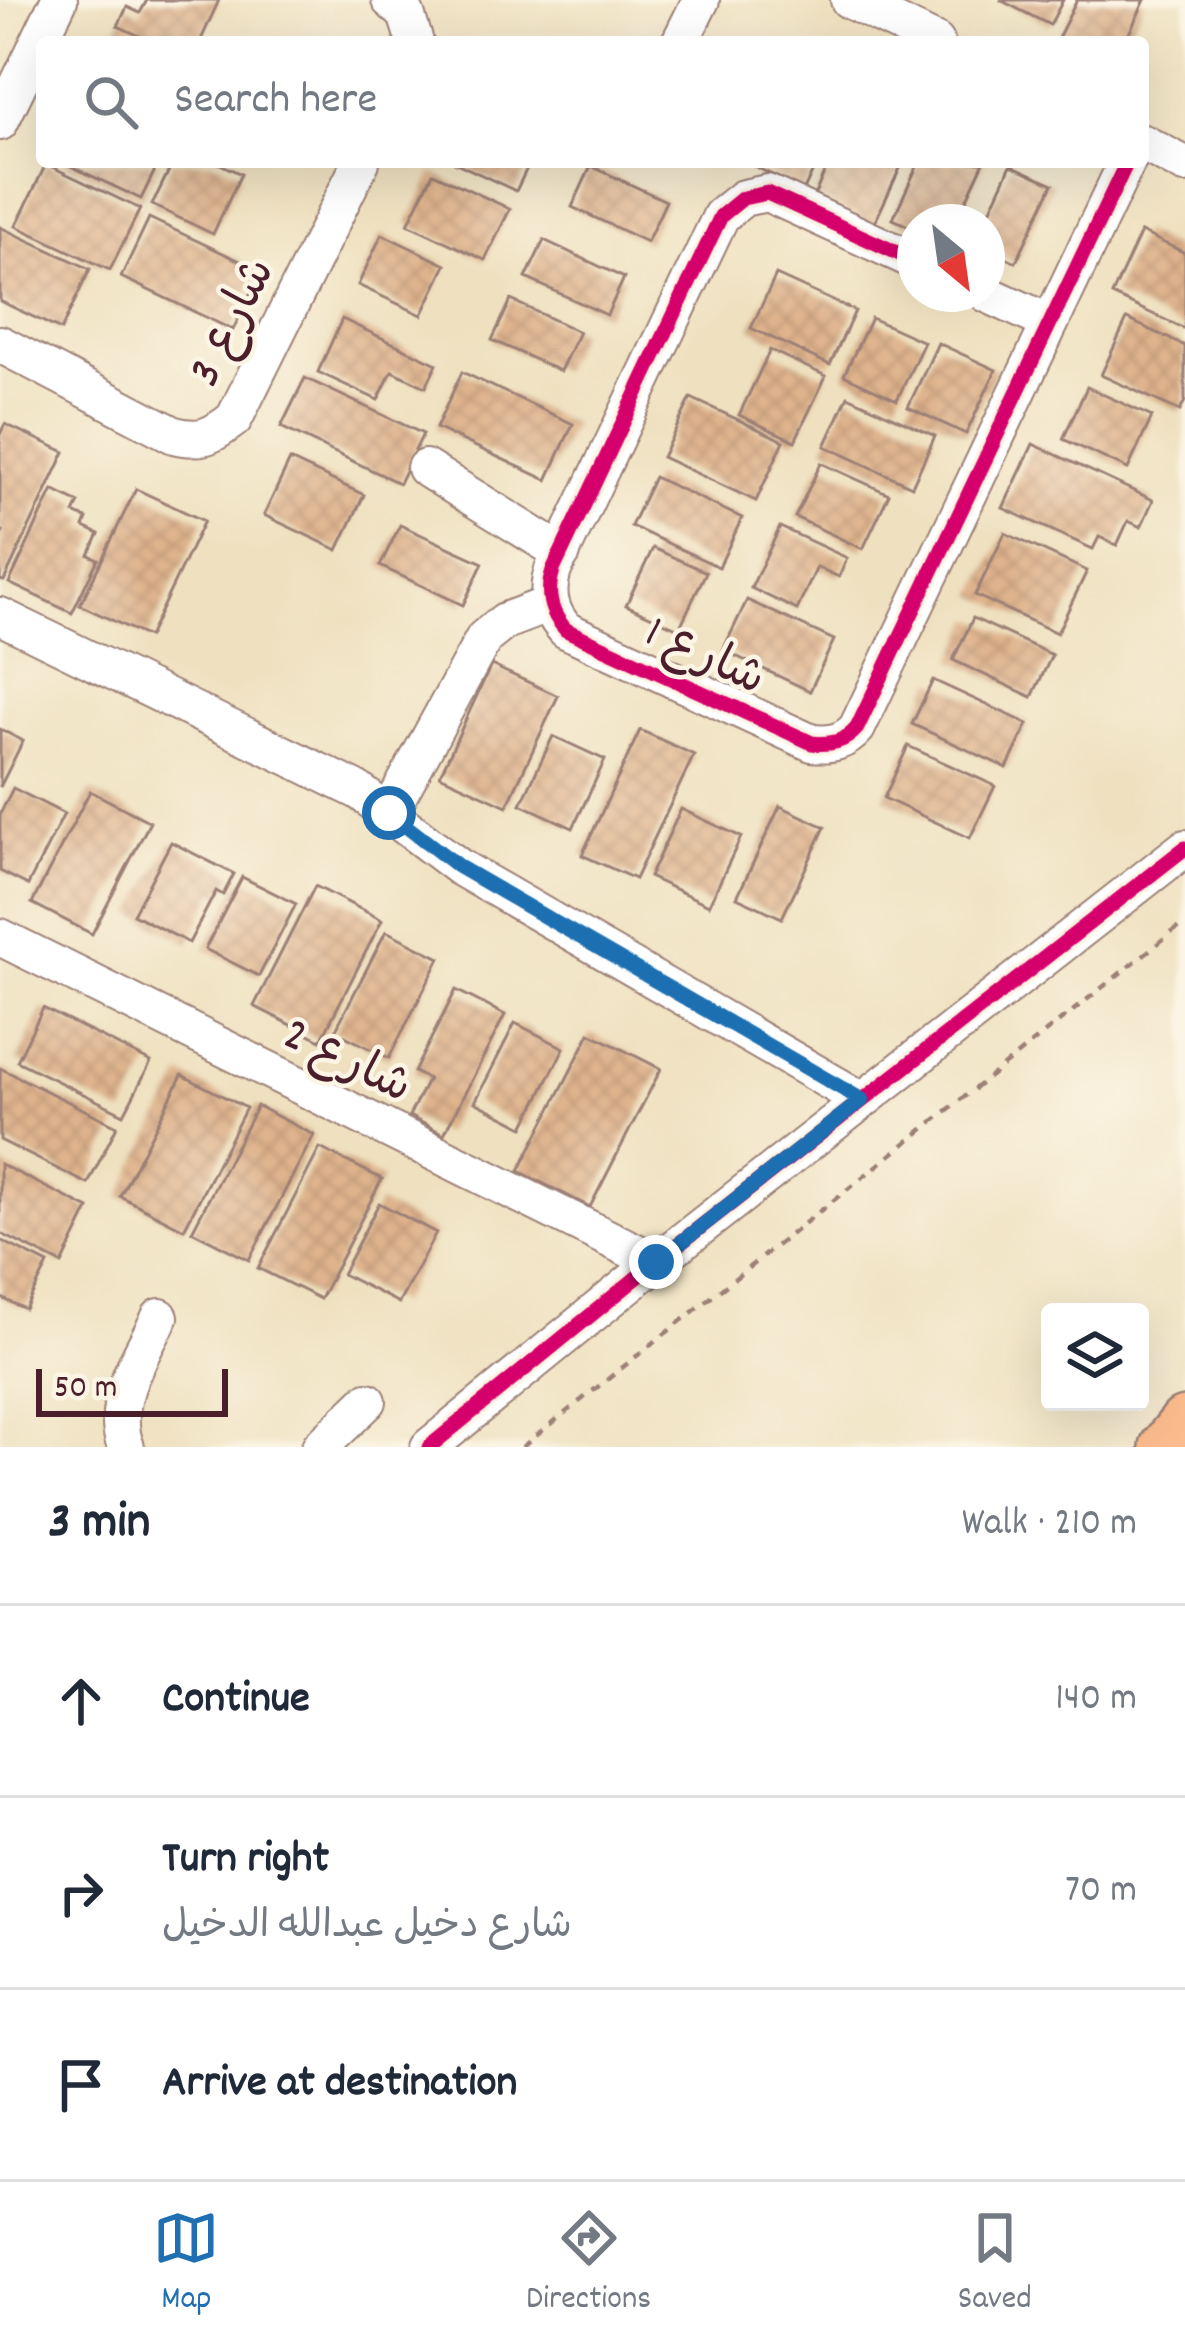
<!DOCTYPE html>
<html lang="en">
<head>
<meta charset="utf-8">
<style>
	body { margin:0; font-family:Dekko,"Playpen Sans Arabic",sans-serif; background:#f2f2f3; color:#1f2937 }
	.controls { position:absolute; right:36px; bottom:36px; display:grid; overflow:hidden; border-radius:12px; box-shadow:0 12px 48px #0002 }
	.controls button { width:108px; height:108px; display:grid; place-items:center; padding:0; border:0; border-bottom:3px solid #e0e1e3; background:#fff; color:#1f2937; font:60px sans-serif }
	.compass { position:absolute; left:897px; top:204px; width:108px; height:108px; border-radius:50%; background:#fff; box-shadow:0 12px 48px #0002; rotate:151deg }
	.scale { position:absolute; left:36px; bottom:30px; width:192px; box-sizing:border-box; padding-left:12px; border:6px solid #4a1f2b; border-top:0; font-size:33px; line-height:42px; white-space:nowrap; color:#4a1f2b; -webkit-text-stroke:9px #fcf5e5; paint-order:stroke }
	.stop { position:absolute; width:36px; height:36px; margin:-27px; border:9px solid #1f6fb2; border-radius:50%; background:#fff }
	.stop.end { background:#1f6fb2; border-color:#fff; box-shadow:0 3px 12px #0008 }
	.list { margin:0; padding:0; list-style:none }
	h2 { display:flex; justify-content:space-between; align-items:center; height:156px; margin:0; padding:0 48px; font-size:51px }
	h2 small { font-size:39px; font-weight:400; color:#747a83 }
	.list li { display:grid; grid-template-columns:78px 1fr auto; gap:36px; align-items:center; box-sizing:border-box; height:192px; padding:0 48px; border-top:3px solid #e0e1e3 }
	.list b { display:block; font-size:45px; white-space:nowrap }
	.list p { margin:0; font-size:39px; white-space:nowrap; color:#747a83 }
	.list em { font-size:39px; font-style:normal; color:#747a83 }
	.icon { flex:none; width:66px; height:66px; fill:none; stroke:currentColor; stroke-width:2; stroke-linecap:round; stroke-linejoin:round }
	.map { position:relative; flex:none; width:1185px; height:1447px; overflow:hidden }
	.search { position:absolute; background:#fff; box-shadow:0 12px 48px #0002; left:36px; right:36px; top:36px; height:132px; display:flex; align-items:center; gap:30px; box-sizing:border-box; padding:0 42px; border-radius:12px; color:#747a83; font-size:45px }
	.sheet { height:732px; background:#fff }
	nav { display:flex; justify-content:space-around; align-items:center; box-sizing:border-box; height:168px; border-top:3px solid #e0e1e3; background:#fff; font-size:33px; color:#747a83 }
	nav a { display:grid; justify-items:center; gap:6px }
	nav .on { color:#1f6fb2 }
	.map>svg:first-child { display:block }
	.building { fill:url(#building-cross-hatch) }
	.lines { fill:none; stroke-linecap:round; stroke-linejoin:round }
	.minor-casing { stroke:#9c8076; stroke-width:40 }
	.highway-casing { stroke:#9c8076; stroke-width:56 }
	.path { stroke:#9c8076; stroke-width:4.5; stroke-dasharray:9 9; stroke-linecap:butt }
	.minor { stroke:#fff; stroke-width:36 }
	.highway { stroke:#fbbb8d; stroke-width:51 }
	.cycleway-casing { stroke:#fcf5e5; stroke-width:22 }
	.cycleway { stroke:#d6006c; stroke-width:15 }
	.route { stroke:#1f6fb2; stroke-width:15 }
	.labels { text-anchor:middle; stroke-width:9; stroke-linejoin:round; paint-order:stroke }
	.street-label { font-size:48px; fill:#4a1f2b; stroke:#fcf5e5 }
</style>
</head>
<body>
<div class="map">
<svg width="1185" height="1447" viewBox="0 0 1185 1447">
	<defs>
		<pattern id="building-cross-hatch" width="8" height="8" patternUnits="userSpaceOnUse" patternTransform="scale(3)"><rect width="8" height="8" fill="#dfb48d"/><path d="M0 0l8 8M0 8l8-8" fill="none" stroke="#c19a7a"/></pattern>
	</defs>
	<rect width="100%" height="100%" fill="#fcf5e5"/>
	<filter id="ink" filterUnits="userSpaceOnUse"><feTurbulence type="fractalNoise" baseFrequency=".00833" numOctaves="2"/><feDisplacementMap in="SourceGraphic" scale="24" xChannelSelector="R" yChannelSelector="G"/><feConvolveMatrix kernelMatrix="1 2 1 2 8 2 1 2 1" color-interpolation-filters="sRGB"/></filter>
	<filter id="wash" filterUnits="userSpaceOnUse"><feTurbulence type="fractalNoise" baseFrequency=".004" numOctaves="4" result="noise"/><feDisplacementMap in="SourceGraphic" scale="48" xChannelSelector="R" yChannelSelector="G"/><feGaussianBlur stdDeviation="2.7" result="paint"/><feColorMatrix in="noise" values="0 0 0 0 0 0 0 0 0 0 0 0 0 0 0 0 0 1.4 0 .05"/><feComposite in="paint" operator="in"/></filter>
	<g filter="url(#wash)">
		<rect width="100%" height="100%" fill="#efe1c0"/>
		<g id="blocks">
			<g class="building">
				<polygon points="147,0 219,0 200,42 153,42 118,26 127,7 140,13"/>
				<polygon points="1000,0 1063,0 1050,25"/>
				<polygon points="1077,0 1145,0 1125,42 1067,42 1058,38"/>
				<polygon points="62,162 159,162 141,199"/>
				<polygon points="173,162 216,162 241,174 213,234 152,205"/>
				<polygon points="454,162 530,162 516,191"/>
				<polygon points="745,162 817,162 804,190"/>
				<polygon points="829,162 903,162 874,224 814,196"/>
				<polygon points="919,162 984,162 956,222 915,222 915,229 893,219"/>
				<polygon points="46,164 140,209 110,270 16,226"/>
				<polygon points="1011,165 1053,184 1016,262 987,248 987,222 985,222"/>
				<polygon points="591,166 666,201 647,242 572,207"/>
				<polygon points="433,173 510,209 485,260 408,224"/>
				<polygon points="149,218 261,271 233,330 121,277"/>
				<polygon points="0,227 90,269 61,330 0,301"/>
				<polygon points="1141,232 1185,253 1185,329 1112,295"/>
				<polygon points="382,234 446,265 422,315 358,285"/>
				<polygon points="544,240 624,278 607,315 526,278"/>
				<polygon points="776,275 855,311 830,365 751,328"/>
				<polygon points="511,300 579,332 560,371 492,340"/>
				<polygon points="871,318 924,342 897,400 844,375"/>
				<polygon points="342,319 437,364 426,387 392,371 378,400 318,372"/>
				<polygon points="1127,319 1185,346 1185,401 1180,411 1101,375"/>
				<polygon points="938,343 996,370 966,434 908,407"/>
				<polygon points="770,350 826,376 795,441 739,415"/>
				<polygon points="462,372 573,424 547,480 436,428"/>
				<polygon points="305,378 423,434 399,483 281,427"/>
				<polygon points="1087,387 1152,417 1128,469 1063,439"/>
				<polygon points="848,396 935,436 912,486 825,446"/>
				<polygon points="691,398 784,441 756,501 662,457"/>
				<polygon points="5,424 65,452 4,581 0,580 0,538 3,532 0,530 0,434"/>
				<polygon points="1033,444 1153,500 1141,527 1128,521 1117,545 1099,537 1093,549 1003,508"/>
				<polygon points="290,460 364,495 338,550 264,515"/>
				<polygon points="821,463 889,494 863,549 795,517"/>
				<polygon points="654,477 742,518 719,567 631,526"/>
				<polygon points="136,489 204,521 148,637 80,605"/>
				<polygon points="53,490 79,503 74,513 87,519 84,527 99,534 89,555 98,559 72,613 9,583"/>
				<polygon points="400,525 483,563 463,605 380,566"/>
				<polygon points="780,527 847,558 839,577 817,567 797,610 751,588"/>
				<polygon points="1005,533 1087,571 1057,633 975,595"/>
				<polygon points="653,548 706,572 679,629 626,605"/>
				<polygon points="747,600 834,640 810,691 723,650"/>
				<polygon points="973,618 1052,655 1032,697 953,660"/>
				<polygon points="491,665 558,696 507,806 440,775"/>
				<polygon points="933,680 1028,724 1007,768 912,724"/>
				<polygon points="0,729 23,741 0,787"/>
				<polygon points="640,730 694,755 635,879 582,855"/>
				<polygon points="553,736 605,760 573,828 521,804"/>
				<polygon points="908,746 995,786 970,838 884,798"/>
				<polygon points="13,788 64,814 28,885 0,871 0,814"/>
				<polygon points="90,791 150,822 92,934 32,903"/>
				<polygon points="780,806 825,827 782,918 737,897"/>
				<polygon points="681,809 741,837 709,905 649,877"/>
				<polygon points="171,842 234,874 223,895 216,891 189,943 133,914"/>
				<polygon points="242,877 296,904 259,976 205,949"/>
				<polygon points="315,886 382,920 321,1040 254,1006"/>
				<polygon points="386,931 440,958 389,1058 335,1031"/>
				<polygon points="456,990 505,1015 444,1134 409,1116 428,1079 414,1072"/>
				<polygon points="43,1008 151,1062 124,1114 17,1061"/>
				<polygon points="515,1023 564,1048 524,1127 475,1102"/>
				<polygon points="590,1033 661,1069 590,1207 519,1171"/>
				<polygon points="0,1068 117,1126 88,1184 0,1140"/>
				<polygon points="182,1075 246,1108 184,1229 120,1196"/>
				<polygon points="257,1106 314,1135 249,1260 192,1231"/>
				<polygon points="320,1148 382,1179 320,1299 258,1268"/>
				<polygon points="0,1164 89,1209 62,1264 0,1233"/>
				<polygon points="379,1203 436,1233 399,1303 342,1274"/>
				<polygon points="0,1240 48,1264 25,1309 0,1297"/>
			</g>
		</g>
	</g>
	<g filter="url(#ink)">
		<use href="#blocks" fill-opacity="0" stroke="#9c8076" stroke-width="3"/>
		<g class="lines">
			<defs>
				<g id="minor">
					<polyline points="390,0 406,14 415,42"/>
					<polyline points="849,0 936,42"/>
					<polyline points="680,42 701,0"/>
					<polyline points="0,122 59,0"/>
					<polyline points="1143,143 1185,165"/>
					<path d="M 915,261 L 767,193 L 743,198 L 721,216 L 553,570 C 546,592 549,612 566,630 L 812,743 C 831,745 845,742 857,728 L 1127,162"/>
					<polyline points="987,294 1050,323"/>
					<path d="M 0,344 L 174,435 C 202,442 212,436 234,419 L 361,162"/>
					<polyline points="425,468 562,553"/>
					<polyline points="0,616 359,791 459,867 862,1100"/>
					<polyline points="389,813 484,638 505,621 550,604"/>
					<polyline points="0,937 656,1262"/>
					<path d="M 126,1447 C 108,1403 141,1356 160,1317"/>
					<polyline points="320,1447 368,1401"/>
					<polyline points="429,1447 656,1262 1185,848"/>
				</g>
				<polyline id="highway" points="1166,1447 1185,1423"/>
			</defs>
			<use href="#minor" class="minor-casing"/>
			<use href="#highway" class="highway-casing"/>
			<polyline class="path" points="522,1447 1185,922"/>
			<use href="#minor" class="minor"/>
			<use href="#highway" class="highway"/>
			<defs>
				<g id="cycleway">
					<path d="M 915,261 L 767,193 L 743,198 L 721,216 L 553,570 C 546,592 549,612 566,630 L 812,743 C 831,745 845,742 857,728 L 1127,162"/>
					<polyline points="429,1447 656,1262 1185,848"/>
				</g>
			</defs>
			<use href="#cycleway" class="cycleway-casing"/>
			<use href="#cycleway" class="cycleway"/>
		</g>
	</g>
	<g class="lines" filter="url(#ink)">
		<polyline class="route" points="389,813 459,867 862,1100 656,1262"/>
	</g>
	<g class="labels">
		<g class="street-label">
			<text transform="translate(228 320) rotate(-63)" y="17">شارع 3</text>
			<text transform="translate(707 652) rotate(25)" y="17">شارع 1</text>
			<text transform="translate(349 1057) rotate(26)" y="17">شارع 2</text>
		</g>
	</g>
</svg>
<div class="controls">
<button><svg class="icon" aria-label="layers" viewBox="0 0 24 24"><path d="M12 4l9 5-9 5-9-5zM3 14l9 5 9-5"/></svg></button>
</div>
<svg class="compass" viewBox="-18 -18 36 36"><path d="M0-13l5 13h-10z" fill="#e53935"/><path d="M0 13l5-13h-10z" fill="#747a83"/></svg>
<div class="scale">50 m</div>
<div class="stop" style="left:389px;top:813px"></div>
<div class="stop end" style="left:656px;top:1262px"></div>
<div class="search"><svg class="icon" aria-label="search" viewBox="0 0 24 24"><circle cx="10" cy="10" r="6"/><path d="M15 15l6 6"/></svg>Search here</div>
</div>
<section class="sheet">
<h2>3 min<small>Walk · 210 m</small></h2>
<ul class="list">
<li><svg class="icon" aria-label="ahead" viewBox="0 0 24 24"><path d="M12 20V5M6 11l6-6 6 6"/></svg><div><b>Continue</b></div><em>140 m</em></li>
<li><svg class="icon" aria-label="right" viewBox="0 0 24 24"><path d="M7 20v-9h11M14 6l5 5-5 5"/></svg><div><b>Turn right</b><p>شارع دخيل عبدالله الدخيل</p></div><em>70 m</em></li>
<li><svg class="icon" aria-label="arrive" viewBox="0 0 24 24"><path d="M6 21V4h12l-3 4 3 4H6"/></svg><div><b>Arrive at destination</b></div></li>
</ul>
</section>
<nav>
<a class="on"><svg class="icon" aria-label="map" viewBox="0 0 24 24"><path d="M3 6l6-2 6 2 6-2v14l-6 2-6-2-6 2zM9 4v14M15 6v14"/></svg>Map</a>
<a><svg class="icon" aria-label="directions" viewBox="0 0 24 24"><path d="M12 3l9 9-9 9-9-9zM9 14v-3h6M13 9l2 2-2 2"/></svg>Directions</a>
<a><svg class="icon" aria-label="saved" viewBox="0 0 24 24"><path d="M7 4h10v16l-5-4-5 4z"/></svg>Saved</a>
</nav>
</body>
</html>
